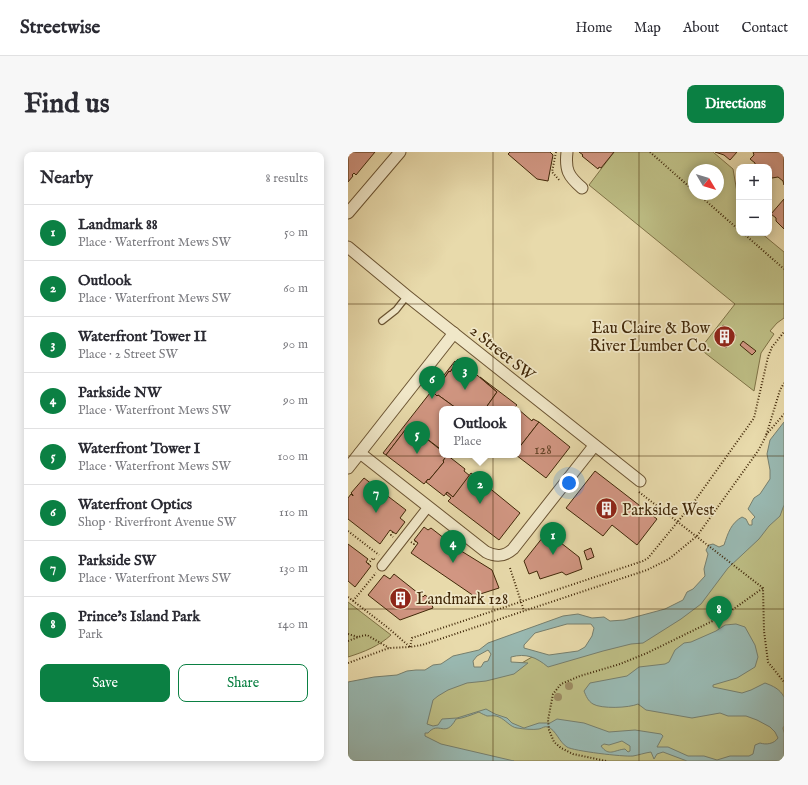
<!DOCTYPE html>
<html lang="en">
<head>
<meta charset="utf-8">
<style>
	body { margin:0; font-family:"IM FELL English",serif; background:#f7f7f7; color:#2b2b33 }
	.controls { position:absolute; right:12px; top:12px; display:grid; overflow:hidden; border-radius:8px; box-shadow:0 2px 10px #0003 }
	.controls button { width:36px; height:36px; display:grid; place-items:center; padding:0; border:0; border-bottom:1px solid #e1e1e2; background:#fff; color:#2b2b33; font:20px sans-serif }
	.compass { position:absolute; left:340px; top:12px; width:36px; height:36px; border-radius:50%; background:#fff; box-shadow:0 2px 10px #0003; rotate:128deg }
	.you { position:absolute; left:221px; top:331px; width:14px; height:14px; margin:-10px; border:3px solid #fff; border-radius:50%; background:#1a73e8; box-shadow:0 0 0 6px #1a73e833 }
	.badge { display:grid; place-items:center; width:26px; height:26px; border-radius:50%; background:#0b8043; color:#fff; font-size:13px; font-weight:700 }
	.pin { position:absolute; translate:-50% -33px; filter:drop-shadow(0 1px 2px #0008) }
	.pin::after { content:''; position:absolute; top:21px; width:14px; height:12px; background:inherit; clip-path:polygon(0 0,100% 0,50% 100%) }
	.popup { position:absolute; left:91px; top:254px; width:82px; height:52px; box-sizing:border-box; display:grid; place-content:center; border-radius:8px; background:#fff; filter:drop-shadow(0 1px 3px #0005); font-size:13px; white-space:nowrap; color:#7c7c81 }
	.popup b { font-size:15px; color:#2b2b33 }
	.popup::after { content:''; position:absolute; left:50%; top:100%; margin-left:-8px; border:8px solid transparent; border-top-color:#fff }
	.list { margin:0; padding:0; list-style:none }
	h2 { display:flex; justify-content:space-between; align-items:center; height:52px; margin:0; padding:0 16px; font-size:17px }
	h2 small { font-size:13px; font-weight:400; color:#7c7c81 }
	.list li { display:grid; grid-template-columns:26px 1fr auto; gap:12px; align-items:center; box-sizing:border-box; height:56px; padding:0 16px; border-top:1px solid #e1e1e2 }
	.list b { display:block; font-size:15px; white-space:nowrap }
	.list p { margin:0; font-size:13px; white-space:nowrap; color:#7c7c81 }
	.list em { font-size:13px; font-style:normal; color:#7c7c81 }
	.actions { display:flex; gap:8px; padding:12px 16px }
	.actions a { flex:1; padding:9px 0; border:1px solid #0b8043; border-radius:8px; text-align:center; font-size:14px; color:#0b8043 }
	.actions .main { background:#0b8043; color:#fff }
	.map { position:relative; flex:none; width:436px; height:609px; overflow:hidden; border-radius:8px }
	header { display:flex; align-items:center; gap:24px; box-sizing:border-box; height:56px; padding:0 20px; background:#fff; border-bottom:1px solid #e1e1e2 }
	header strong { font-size:19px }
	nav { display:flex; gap:22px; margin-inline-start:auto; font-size:14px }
	.intro { display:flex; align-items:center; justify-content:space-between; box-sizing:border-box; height:96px; padding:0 24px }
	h1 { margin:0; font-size:28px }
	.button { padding:10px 18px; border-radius:8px; background:#0b8043; color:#fff; font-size:14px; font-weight:700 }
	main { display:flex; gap:24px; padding:0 24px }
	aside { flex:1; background:#fff; border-radius:8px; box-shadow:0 2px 10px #0003 }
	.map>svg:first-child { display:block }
	.green { fill:#bdbd84; stroke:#7f7246; fill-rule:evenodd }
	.water { fill:#99b9b2; stroke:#767f6e; fill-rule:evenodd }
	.building { fill:#d19682; stroke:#412809 }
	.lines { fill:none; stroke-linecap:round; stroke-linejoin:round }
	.service-casing { stroke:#6b5432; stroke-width:8 }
	.pedestrian-casing { stroke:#6b5432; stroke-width:11 }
	.minor-casing { stroke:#6b5432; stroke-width:13 }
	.path { stroke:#412809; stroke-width:2; stroke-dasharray:1 2; stroke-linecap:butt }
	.service { stroke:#f0e7c8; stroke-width:5.5 }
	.pedestrian { stroke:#f0e7c8; stroke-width:9 }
	.minor { stroke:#f0e7c8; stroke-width:11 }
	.tree { fill:#9d8c63 }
	.grid { fill:none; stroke:#412809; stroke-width:1; stroke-opacity:0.55 }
	.labels { text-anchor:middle; stroke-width:3.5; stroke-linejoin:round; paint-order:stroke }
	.number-label { font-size:14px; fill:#654427 }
	.poi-label { font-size:16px; fill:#412809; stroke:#f0e7c8; text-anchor:start }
	.street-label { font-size:16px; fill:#412809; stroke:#f0e7c8 }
</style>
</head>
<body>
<header>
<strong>Streetwise</strong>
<nav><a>Home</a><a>Map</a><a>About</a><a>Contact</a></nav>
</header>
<div class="intro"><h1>Find us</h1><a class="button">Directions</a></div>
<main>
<aside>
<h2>Nearby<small>8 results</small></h2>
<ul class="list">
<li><span class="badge">1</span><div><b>Landmark 88</b><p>Place · Waterfront Mews SW</p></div><em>50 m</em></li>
<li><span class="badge">2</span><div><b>Outlook</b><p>Place · Waterfront Mews SW</p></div><em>60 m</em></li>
<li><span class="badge">3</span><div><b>Waterfront Tower II</b><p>Place · 2 Street SW</p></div><em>90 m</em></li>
<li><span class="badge">4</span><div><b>Parkside NW</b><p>Place · Waterfront Mews SW</p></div><em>90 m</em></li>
<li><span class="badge">5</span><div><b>Waterfront Tower I</b><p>Place · Waterfront Mews SW</p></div><em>100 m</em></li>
<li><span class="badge">6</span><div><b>Waterfront Optics</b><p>Shop · Riverfront Avenue SW</p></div><em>110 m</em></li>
<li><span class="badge">7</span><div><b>Parkside SW</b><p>Place · Waterfront Mews SW</p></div><em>130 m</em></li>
<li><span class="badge">8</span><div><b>Prince's Island Park</b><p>Park</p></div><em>140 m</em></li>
</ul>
<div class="actions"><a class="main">Save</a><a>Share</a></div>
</aside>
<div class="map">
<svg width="436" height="609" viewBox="0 0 436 609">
	<rect width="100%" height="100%" fill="#e8daab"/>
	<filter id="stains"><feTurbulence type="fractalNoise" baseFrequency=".005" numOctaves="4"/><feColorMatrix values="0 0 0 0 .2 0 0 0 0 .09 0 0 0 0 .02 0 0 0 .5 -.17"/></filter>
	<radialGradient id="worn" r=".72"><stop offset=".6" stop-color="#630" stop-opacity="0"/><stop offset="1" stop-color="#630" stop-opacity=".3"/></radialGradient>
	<g class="green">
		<path d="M 266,0 L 365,0 L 385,17 L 391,52 L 391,81 L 413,81 L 436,100 L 436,166 L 429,171 L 422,179 L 426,182 L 413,201 L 406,239 L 352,197 L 387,152 L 241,33 ZM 346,18 L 370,18 L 370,42 L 346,42 Z"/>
		<polygon points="436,344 436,609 148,609 90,597 73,586 83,546 97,536 157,521 189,502 215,506 331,464"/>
		<path d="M 0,450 L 43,483 C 31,494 16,500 0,505 Z"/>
	</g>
	<path class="water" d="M 436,270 L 436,353 L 432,364 L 421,374 L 411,387 L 380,416 L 353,452 L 333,467 L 295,491 L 283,492 L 255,499 L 200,515 C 188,505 178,501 163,505 L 163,510 L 180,511 L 166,522 L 138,529 L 119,531 L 100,538 L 90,544 L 85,548 L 79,572 L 85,574 L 90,573 L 94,567 L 109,566 L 138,557 L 147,562 L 159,566 L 164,571 L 176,576 L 191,571 L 202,571 L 209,567 L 236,571 L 261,580 L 287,578 L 313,582 L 315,584 L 309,595 L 320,595 L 340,604 L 356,604 L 369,608 L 382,604 L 401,604 L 405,602 L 407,593 L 412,591 C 418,593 426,592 430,586 L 427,580 L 422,575 L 409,568 L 398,564 L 380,564 L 372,561 L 344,566 L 298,558 L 290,552 C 281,556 253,557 245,552 C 240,549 238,544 236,539 L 242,531 L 279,524 L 291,515 L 317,512 L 321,510 L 327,498 L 336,491 L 343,490 L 368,479 L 377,473 L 388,472 L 397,475 L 407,493 L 410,505 L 407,515 L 389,526 L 365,533 L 365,535 L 394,541 L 403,538 L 417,531 C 425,534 432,537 436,545 L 436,574 L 435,576 L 436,581 L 436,609 L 339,609 L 315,600 L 309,602 L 306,607 L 303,600 C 296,601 291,603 285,604 C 276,605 225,599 219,595 C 211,590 208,578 200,575 C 196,574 195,576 191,577 C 185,578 175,577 169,576 C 162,575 158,568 151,565 C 147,563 144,564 139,564 C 137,563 134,562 131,560 C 123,563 116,566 108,567 C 97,587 91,568 80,581 L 77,581 L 77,584 L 93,592 L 166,609 L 0,609 L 0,530 L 26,525 L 49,523 L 59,519 L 68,518 L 77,518 L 85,513 L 93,512 L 105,504 L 131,498 L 140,491 L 215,464 L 230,462 L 244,466 L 256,465 L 262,469 L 276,468 L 317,457 L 335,448 L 339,440 L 345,437 L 357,424 L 356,417 L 360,402 L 358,398 L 361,393 L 365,392 L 371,395 L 376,393 C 380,381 383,371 394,365 L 398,367 L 401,373 L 404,373 L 404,368 L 407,365 L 400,357 L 406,346 L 412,342 L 422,327 L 422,318 L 419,302 L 422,288 ZM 219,472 L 243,472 L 246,476 L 244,484 L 237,495 L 230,499 L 201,503 L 176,496 L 176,493 L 187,481 ZM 140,498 L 143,502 L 140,509 L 136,510 L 133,515 L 126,515 L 125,509 L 129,504 ZM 274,589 L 282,594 L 282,599 L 280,600 L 277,597 C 266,598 261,605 253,594 L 256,592 L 261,593 Z"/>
	<g class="building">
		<polygon points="0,0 27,0 8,23 6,21 4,23 5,24 0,30"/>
		<polygon points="162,0 202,0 205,3 200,29 189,27 160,2"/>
		<polygon points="231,0 266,0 253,16 251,15 250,17 234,4 235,3"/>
		<polygon points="367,0 389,0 382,8 376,3"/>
		<polygon points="405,0 436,0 436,33 435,29 430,25 424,26 421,23 421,15 407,15 407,11 402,7 406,3"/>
		<polygon points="436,47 436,77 428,69 428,66 423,62"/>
		<polygon points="375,173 388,183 378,196 366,186"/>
		<polygon points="395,189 408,199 404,203 392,193"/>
		<polygon points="110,207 149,240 137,257 111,257 109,255 108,256 90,243 89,244 86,241 101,219 102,220 106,214 105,213"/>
		<polygon points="107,209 108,210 105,213 106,214 102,220 101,219 86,241 89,244 90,243 108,256 109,255 111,257 94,257 94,291 91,296 61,273 38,303 35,301"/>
		<polygon points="132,225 169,253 167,255 169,257 137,257 149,240"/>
		<polygon points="170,257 184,269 185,267 191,270 170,297"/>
		<polygon points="191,270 222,295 198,326 168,303 170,303 170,297"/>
		<polygon points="61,273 94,299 94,303 99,303 95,309 96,310 81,328 80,327 76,332 38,303"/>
		<polygon points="99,303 117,317 116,319 122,324 105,345 99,340 96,344 78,330 80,327 81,328 96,310 95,309"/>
		<polygon points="247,319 309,367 289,393 264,373 255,384 218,356"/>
		<polygon points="123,321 172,361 151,388 100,349 103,346 98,342 99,340 105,345"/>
		<polygon points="16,326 58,358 52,366 57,370 48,382 42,378 32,392 0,367 0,346 3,342 5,344 5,343 3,341"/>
		<polygon points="76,375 80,378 83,376 110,397 144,418 151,436 126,444 63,401 70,391 66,388"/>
		<polygon points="199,380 231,405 234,417 218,423 214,420 192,427 189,419 181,422 176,409"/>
		<polygon points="0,392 20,407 18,410 23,414 7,435 0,429"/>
		<polygon points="243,396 246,405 239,408 236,399"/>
		<polygon points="46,422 75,445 77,443 82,447 85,456 52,468 20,443 36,423 42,427"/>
	</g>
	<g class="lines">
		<defs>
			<polyline id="service" points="34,169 48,158 59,144"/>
			<polyline id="pedestrian" points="34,414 80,355"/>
			<g id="minor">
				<path d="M 219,0 C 217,18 220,24 234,36"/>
				<polyline points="0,61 52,0"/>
				<polyline points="0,95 59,144 292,329"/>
				<path d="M 12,301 L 138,400 C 148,405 156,405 165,397 L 246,294"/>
				<polyline points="0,316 106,181"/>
			</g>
		</defs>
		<use href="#service" class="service-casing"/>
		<use href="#pedestrian" class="pedestrian-casing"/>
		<use href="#minor" class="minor-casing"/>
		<g class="path">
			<polyline points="208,0 204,20 212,29"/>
			<polyline points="302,0 346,39"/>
			<polyline points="350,42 391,78"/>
			<polyline points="395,81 436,117"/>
			<polyline points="418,283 436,262"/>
			<polyline points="291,340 415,436 416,479 420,510 436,530"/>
			<polyline points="203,371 217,382 211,389"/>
			<polyline points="0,379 31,403"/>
			<polyline points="45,380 43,383 45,385"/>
			<polyline points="63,390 66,392 68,389"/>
			<polyline points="20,412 25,406 27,408"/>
			<polyline points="162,416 176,459"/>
			<polyline points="0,445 39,475 62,495"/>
			<polyline points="5,449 28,421"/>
			<polyline points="0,482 10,485"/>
			<polyline points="0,489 13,484 19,483 41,496"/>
			<polyline points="62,495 64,486 295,409 300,406 346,350 406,266 420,205 424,195 436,180"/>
			<polyline points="0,511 41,496 62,495 74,493 299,418 321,407 349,384 410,299 418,284 432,238 436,231"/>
			<polyline points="258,609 225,602 213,596 206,590 201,578 200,568 205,542 213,532 232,524 272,512 299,501 377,463 415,436"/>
		</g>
		<use href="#service" class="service"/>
		<use href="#pedestrian" class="pedestrian"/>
		<use href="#minor" class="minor"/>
	</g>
	<g class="tree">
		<circle cx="221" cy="534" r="4"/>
		<circle cx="210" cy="545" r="4"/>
	</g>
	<path class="grid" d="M 145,0 L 145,609M 291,0 L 291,609M 0,152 L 436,152M 0,304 L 436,304M 0,457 L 436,457"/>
	<defs>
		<symbol id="building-disc" viewBox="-11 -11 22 22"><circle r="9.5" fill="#8f2418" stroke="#f0e7c8"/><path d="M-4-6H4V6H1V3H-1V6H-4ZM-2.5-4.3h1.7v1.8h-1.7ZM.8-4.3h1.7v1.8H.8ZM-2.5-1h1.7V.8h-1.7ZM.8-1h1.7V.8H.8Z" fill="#fff"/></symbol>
	</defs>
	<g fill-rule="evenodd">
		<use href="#building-disc" x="364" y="172" width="25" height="25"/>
		<use href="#building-disc" x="246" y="344" width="25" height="25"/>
		<use href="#building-disc" x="40" y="434" width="25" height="25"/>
	</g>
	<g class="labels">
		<g class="number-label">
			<text x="195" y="302">128</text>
		</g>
		<g class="poi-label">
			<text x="362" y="181" text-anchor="end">Eau Claire &amp; Bow<tspan x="362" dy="18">River Lumber Co.</tspan></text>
			<text x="274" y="363">Parkside West</text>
			<text x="68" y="452">Landmark 128</text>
		</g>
		<g class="street-label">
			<text transform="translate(155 200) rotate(39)" y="6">2 Street SW</text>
		</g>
	</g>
	<rect width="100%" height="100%" filter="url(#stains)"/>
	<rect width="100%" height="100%" fill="url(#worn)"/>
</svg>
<div class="controls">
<button>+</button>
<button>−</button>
</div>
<svg class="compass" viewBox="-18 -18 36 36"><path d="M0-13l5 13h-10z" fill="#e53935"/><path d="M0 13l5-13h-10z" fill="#7c7c81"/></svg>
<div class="you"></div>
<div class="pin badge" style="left:205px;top:403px">1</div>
<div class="pin badge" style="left:132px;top:352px">2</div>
<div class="popup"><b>Outlook</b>Place</div>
<div class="pin badge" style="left:117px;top:238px">3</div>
<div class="pin badge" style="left:105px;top:411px">4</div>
<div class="pin badge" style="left:69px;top:302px">5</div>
<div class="pin badge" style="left:84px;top:247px">6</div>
<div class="pin badge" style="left:28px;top:361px">7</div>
<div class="pin badge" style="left:371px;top:477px">8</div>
</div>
</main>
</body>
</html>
